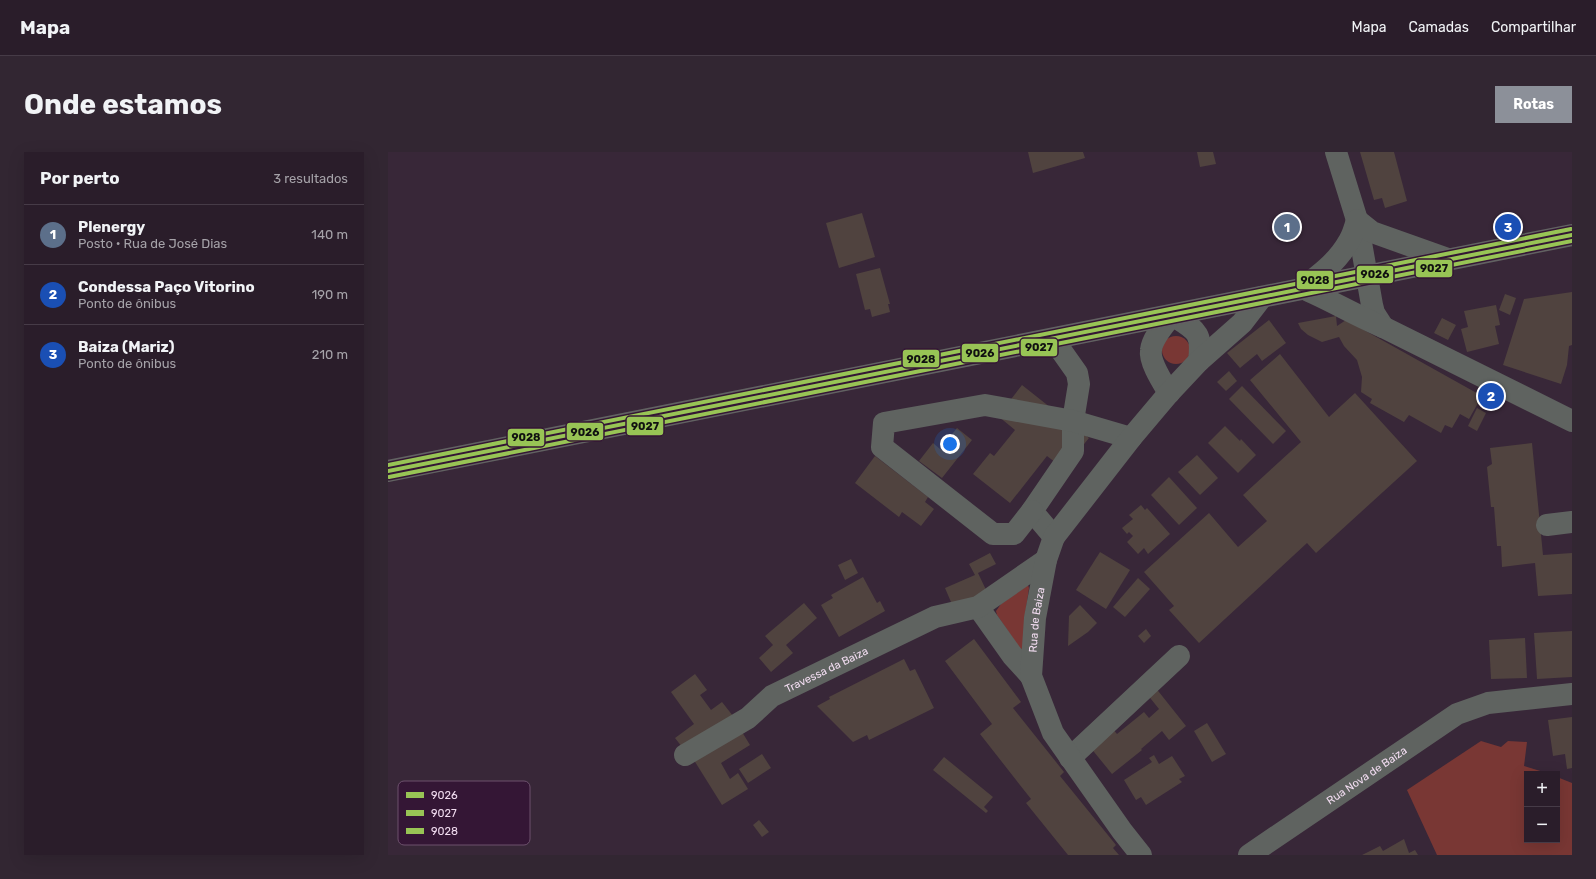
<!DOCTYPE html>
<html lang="pt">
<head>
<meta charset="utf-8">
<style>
	body { margin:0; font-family:Rubik,sans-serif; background:#322632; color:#f1f3f6 }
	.controls { position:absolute; right:12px; bottom:12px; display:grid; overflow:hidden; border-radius:0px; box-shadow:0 4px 16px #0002 }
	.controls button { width:36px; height:36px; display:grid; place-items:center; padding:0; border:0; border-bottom:1px solid #463b47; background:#2a1d2a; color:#f1f3f6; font:20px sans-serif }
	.you { position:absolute; left:562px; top:292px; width:14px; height:14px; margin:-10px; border:3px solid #fff; border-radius:50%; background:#1a73e8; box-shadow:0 0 0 6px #1a73e833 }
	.badge { display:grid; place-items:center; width:26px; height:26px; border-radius:50%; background:#8c9099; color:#fff; font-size:13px; font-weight:700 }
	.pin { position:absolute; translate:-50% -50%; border:2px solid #fff; box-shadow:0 1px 4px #0006 }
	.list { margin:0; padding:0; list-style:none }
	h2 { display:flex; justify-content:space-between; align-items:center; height:52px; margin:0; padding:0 16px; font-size:17px }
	h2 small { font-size:13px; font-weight:400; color:#a5a2a8 }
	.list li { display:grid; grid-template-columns:26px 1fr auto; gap:12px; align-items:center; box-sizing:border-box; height:60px; padding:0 16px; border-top:1px solid #463b47 }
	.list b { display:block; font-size:15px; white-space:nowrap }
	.list p { margin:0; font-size:13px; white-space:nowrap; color:#a5a2a8 }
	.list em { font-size:13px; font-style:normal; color:#a5a2a8 }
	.map { position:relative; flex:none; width:1184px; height:703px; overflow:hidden; border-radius:0px }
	header { display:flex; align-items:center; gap:24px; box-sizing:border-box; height:56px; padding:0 20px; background:#2a1d2a; border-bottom:1px solid #463b47 }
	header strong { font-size:19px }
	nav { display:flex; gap:22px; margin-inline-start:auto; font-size:14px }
	.intro { display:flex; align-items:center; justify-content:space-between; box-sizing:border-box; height:96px; padding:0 24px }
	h1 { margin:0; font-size:28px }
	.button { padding:10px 18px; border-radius:0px; background:#8c9099; color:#fff; font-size:14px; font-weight:700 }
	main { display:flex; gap:24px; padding:0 24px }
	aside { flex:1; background:#2a1d2a; border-radius:0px; box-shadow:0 4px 16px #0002 }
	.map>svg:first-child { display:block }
	.green { fill:#793734 }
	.building { fill:#50433f }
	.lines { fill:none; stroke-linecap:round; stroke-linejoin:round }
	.minor { stroke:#5f6360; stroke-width:22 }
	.major { stroke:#626262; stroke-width:22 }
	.bus-1-casing { stroke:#341635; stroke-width:7 }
	.bus-2-casing { stroke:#341635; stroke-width:7 }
	.bus-3-casing { stroke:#341635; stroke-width:7 }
	.bus-1 { stroke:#98c455; stroke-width:4 }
	.bus-2 { stroke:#98c455; stroke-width:4 }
	.bus-3 { stroke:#98c455; stroke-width:4 }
	.labels { text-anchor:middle; stroke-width:3; stroke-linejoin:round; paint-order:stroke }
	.street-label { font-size:11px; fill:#f1dcf0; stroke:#341635 }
	.key { fill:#341635; stroke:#6d516d; stroke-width:1 }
	.key-label { font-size:11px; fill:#f1dcf0 }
	.line-badge { stroke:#341635; stroke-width:1.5 }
	.pale-badge-label { font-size:11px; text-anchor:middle; font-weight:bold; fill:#111 }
</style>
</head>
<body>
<header>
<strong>Mapa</strong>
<nav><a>Mapa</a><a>Camadas</a><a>Compartilhar</a></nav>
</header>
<div class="intro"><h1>Onde estamos</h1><a class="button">Rotas</a></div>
<main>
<aside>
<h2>Por perto<small>3 resultados</small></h2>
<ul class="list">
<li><span class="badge" style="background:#5c6f8a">1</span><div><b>Plenergy</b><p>Posto · Rua de José Dias</p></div><em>140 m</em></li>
<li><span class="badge" style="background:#1a4fb4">2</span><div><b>Condessa Paço Vitorino</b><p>Ponto de ônibus</p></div><em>190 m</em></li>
<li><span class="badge" style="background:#1a4fb4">3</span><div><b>Baiza (Mariz)</b><p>Ponto de ônibus</p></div><em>210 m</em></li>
</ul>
</aside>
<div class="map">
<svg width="1184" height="703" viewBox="0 0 1184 703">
	<rect width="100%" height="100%" fill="#382738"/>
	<g class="green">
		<circle cx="788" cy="198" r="14"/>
		<polygon points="640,433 641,436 637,464 635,501 609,463 608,459 613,452"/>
		<polygon points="1093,589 1113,595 1120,589 1139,590 1136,614 1162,622 1139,622 1139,688 1169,688 1169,625 1184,631 1184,703 1049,703 1019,638"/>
	</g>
	<g class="building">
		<polygon points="640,0 695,0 697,6 645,21"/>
		<polygon points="809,0 825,0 828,12 812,15"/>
		<polygon points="972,0 1006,0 1019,49 997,56 994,46 986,48"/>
		<polygon points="474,61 487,105 451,116 438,71"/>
		<polygon points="492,116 502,152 500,152 502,160 484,165 482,157 477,158 468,122"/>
		<polygon points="1184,140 1184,193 1181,194 1179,213 1173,232 1115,213 1136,147"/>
		<polygon points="1117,142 1128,146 1122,163 1111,158"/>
		<polygon points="1108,153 1112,173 1107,174 1111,192 1079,200 1073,177 1080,175 1076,159"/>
		<polygon points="948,164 949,174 958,168 1094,244 1081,267 1072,262 1064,276 1057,273 1053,281 1021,263 1016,270 982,251 984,247 973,240 974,225 969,208 956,194 951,185 934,190 920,183 913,177 910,171"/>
		<polygon points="1054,166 1068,173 1060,188 1046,181"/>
		<polygon points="881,168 898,191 874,209 869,202 852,216 839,201"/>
		<polygon points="892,202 941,265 967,241 1029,309 928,401 919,391 811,491 781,458 786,454 756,420 821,361 850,395 879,369 855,343 913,290 862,228"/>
		<polygon points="841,219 849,229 838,239 829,230"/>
		<polygon points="634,233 701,286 676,317 659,304 622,351 585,322 602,301 606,304 627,278 610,264"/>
		<polygon points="854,234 898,279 885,292 841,247"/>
		<polygon points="1089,256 1098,261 1089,279 1080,274"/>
		<polygon points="837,274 852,289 853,287 868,303 850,321 820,291"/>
		<polygon points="569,276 584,288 554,326 531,309 545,291 552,297"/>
		<polygon points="1144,291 1155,403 1184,401 1184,442 1150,444 1147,411 1114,415 1113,394 1109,394 1106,355 1103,355 1099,315 1104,312 1102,296"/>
		<polygon points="809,303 830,326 812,343 790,320"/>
		<polygon points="487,304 540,345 537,350 546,357 533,374 514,360 511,365 467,331"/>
		<polygon points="781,325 809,356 791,373 763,343"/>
		<polygon points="753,353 757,358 759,356 782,382 760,402 756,396 750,402 739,390 745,384 741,380 739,382 734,376 745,367 741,363"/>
		<polygon points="712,400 742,418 718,457 688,438"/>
		<polygon points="602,401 608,412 590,421 600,442 566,457 557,436 587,423 581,412"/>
		<polygon points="463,407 470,421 457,428 450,413"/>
		<polygon points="475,425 489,451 492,449 497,459 451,485 433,453 445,446 443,443"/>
		<polygon points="750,426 762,437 737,465 725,455"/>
		<polygon points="416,451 429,466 398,493 405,501 383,520 371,506 385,493 377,484"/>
		<polygon points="692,453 709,471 700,480 680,494 681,464"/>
		<polygon points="758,477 763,484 756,491 750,484"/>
		<polygon points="1184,479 1184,525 1149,527 1146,481"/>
		<polygon points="1137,486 1139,526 1103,527 1101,488"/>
		<polygon points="586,487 633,550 625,556 676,620 672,624 728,693 725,696 731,703 680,703 638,651 643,647 592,582 604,572 557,509"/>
		<polygon points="516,507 522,519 527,517 546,556 481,588 479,583 465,590 429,554 442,547 441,545"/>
		<polygon points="307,522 319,538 312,543 323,558 334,550 345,564 298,600 287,586 306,572 283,540"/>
		<polygon points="767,535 798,574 781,588 774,579 753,597 754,598 724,622 702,595 724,576 729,582 756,560 761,566 771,557 759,542"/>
		<polygon points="1184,565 1184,616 1179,617 1177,602 1165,604 1160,568"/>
		<polygon points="819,571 838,602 824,610 806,579"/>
		<polygon points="351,575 362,593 333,611 342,627 350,621 360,637 334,653 304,605"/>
		<polygon points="374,602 383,616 360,631 351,617"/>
		<polygon points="766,603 771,612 784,604 797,624 791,627 794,630 758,653 753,645 748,648 736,628 764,610 761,606"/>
		<polygon points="556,605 605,645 596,655 600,659 598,661 545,618"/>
		<polygon points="371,668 381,680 374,685 365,673"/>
		<polygon points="1016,687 1021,701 1027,698 1030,703 974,703 992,694 995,699"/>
	</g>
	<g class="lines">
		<g class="minor">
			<polyline points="948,0 969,68 984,153 986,161 995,175"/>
			<path d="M 914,136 C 942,148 967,163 995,175 L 1184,269"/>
			<path d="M 914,136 C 932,123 950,109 961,89 C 965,83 967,75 969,68 L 984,80 L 1060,107"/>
			<polyline points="665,187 689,221 691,232 685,269 685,299 644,359 666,385"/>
			<path d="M 781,241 C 775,231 761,210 763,198 C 764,186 777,172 784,163 C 807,178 815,179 811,209"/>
			<polyline points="644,359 626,382 605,382 494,295 496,271 597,253 685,269 743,286"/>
			<polyline points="1159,373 1184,370"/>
			<polyline points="590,455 624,503 643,524"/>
			<path id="s1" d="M 297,603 L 360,566 L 384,544 L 547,465 L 590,455 L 658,408"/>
			<polyline points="682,606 791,504"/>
			<path id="s2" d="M 753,703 L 734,679 L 665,581 L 643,524 L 647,466 L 658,408 L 666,385 L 743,286 L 781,241 L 811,209 L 854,171 L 874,145"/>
			<path id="s3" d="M 861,703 L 1069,562 L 1100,551 L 1184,542"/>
		</g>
		<polyline class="major" points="0,319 1184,83"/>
		<defs>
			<polyline id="bus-1" points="0,319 1184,83"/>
			<polyline id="bus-2" points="1,325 1184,89"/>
			<polyline id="bus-3" points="0,313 1183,77"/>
		</defs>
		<use href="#bus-1" class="bus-1-casing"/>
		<use href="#bus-2" class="bus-2-casing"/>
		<use href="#bus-3" class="bus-3-casing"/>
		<use href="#bus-1" class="bus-1"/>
		<use href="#bus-2" class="bus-2"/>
		<use href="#bus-3" class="bus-3"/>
	</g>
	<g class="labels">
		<g class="street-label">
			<text dy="4" stroke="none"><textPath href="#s2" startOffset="268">Rua de Baiza</textPath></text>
			<text dy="4" stroke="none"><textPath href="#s1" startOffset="166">Travessa da Baiza</textPath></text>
			<text dy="4" stroke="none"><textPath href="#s3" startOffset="142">Rua Nova de Baiza</textPath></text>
		</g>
	</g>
	<rect x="10" y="629" width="132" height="64" rx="6" class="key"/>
	<rect x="18" y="640" width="18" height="6" fill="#98c455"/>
	<rect x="18" y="658" width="18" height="6" fill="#98c455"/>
	<rect x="18" y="676" width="18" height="6" fill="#98c455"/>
	<g class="key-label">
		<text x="43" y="647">9026</text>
		<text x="43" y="665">9027</text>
		<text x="43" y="683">9028</text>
	</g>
	<g class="line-badge">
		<rect x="1027" y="107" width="38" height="19" rx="4" fill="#98c455"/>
		<rect x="968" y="113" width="38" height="19" rx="4" fill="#98c455"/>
		<rect x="908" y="118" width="38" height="20" rx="4" fill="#98c455"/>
		<rect x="632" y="186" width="38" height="19" rx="4" fill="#98c455"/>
		<rect x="573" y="191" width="38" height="20" rx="4" fill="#98c455"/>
		<rect x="514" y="197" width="38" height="19" rx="4" fill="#98c455"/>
		<rect x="238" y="264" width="38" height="20" rx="4" fill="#98c455"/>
		<rect x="178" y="270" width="38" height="19" rx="4" fill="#98c455"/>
		<rect x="119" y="276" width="38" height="19" rx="4" fill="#98c455"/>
	</g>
	<g class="pale-badge-label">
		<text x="1046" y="120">9027</text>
		<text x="987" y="126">9026</text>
		<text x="927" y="132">9028</text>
		<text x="651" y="199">9027</text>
		<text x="592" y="205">9026</text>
		<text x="533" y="211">9028</text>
		<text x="257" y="278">9027</text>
		<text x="197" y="284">9026</text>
		<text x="138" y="289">9028</text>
	</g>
</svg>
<div class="controls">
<button>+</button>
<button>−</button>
</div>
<div class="you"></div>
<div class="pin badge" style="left:899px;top:75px;background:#5c6f8a">1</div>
<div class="pin badge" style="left:1103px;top:244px;background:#1a4fb4">2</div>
<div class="pin badge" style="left:1120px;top:75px;background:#1a4fb4">3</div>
</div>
</main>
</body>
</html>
